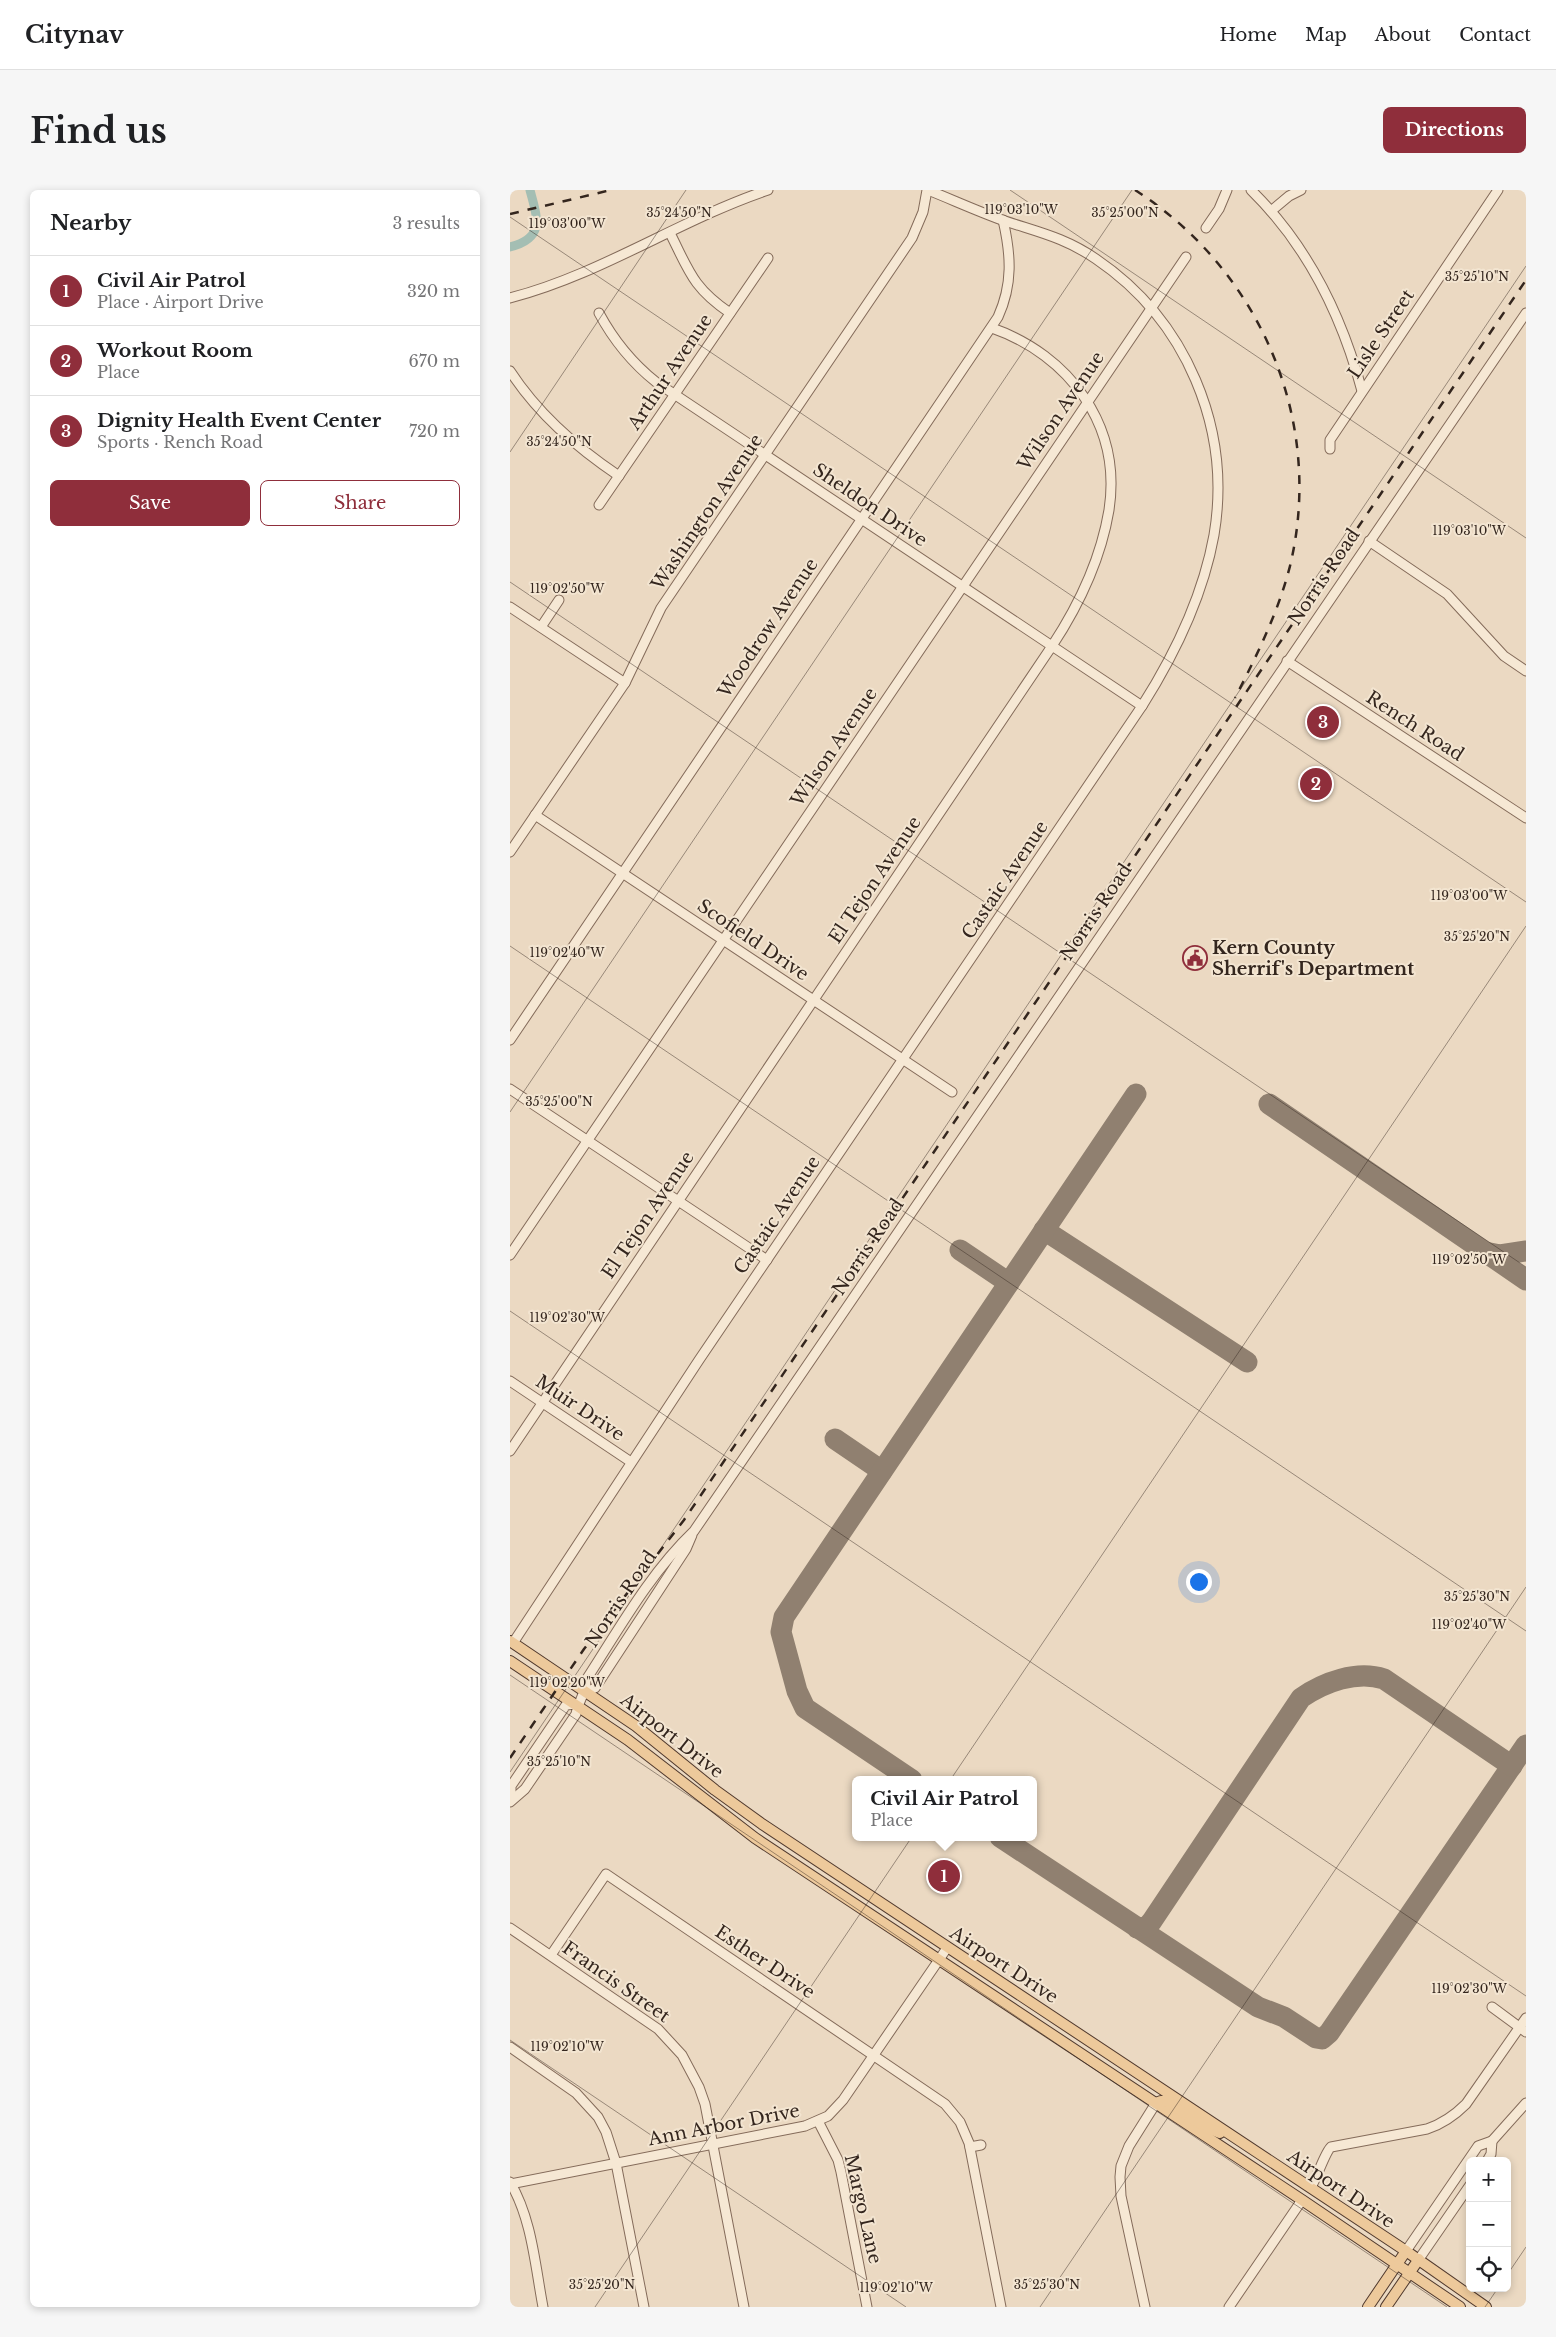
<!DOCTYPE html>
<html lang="en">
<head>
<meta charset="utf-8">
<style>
	body { margin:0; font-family:"Libre Baskerville",serif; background:#f6f6f6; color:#202124 }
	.controls { position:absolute; right:15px; bottom:15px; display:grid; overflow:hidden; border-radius:8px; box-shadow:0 2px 8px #0003 }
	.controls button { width:45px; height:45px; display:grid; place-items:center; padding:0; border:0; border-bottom:1px solid #e0e0e0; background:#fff; color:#202124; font:25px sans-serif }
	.you { position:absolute; left:688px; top:1391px; width:18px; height:18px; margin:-12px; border:4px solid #fff; border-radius:50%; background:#1a73e8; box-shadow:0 0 0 8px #1a73e833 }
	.badge { display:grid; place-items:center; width:32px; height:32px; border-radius:50%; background:#8f2e3b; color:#fff; font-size:16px; font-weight:700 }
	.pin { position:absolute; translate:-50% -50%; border:2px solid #fff; box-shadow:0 1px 5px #0006 }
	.popup { position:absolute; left:342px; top:1586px; width:185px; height:65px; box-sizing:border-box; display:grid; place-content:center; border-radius:8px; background:#fff; filter:drop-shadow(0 1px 4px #0005); font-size:16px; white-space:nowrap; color:#757577 }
	.popup b { font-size:19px; color:#202124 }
	.popup::after { content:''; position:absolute; left:50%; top:100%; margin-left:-10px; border:10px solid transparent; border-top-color:#fff }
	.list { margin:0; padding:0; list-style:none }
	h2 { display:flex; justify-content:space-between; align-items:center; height:65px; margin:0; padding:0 20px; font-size:21px }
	h2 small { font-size:16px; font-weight:400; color:#757577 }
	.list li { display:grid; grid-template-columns:32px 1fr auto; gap:15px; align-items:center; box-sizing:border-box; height:70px; padding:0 20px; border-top:1px solid #e0e0e0 }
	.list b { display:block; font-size:19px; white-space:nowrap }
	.list p { margin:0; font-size:16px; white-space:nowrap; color:#757577 }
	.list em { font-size:16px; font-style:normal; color:#757577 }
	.actions { display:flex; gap:10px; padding:15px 20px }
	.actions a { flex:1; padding:11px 0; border:1px solid #8f2e3b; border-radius:8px; text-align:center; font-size:18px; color:#8f2e3b }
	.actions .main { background:#8f2e3b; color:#fff }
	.icon { flex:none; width:28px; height:28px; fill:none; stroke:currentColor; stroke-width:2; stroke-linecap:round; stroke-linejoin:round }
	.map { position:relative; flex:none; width:1016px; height:2117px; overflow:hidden; border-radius:8px }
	header { display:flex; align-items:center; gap:30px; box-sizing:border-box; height:70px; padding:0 25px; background:#fff; border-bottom:1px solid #e0e0e0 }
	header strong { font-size:24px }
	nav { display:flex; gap:28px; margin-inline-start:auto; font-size:18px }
	.intro { display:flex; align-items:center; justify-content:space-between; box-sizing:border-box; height:120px; padding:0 30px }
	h1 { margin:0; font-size:35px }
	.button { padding:12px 22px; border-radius:8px; background:#8f2e3b; color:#fff; font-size:18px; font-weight:700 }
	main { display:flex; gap:30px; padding:0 30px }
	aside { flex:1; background:#fff; border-radius:8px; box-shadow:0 2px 8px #0003 }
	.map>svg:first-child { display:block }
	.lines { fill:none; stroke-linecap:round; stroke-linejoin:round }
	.canal { stroke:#a4beb3; stroke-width:9 }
	.taxiway { stroke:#908070; stroke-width:21 }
	.minor-casing { stroke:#846b5a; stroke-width:11 }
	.major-casing { stroke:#513a2e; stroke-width:12 }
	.minor { stroke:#f6e8d4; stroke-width:9 }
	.major { stroke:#edc99b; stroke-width:10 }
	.rail { stroke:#34261e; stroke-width:2.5; stroke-dasharray:9 9; stroke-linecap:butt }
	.ticks { fill:none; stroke:#34261e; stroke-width:1; stroke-opacity:0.45 }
	.labels { text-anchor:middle; stroke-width:4; stroke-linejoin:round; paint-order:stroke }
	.street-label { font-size:18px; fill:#34261e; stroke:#f3e5d1 }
	.poi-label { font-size:18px; font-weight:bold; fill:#34261e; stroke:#f3e5d1; text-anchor:start }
	.ticks-label { font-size:12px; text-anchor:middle; fill:#34261e; stroke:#f3e5d1; stroke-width:4; stroke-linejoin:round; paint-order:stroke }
</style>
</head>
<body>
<header>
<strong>Citynav</strong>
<nav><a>Home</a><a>Map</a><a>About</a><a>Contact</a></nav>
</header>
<div class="intro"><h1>Find us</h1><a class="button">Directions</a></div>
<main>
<aside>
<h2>Nearby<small>3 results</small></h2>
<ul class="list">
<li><span class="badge">1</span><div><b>Civil Air Patrol</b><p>Place · Airport Drive</p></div><em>320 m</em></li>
<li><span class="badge">2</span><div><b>Workout Room</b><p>Place</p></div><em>670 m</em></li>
<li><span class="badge">3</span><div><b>Dignity Health Event Center</b><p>Sports · Rench Road</p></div><em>720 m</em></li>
</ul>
<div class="actions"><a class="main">Save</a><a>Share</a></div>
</aside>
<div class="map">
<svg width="1016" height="2117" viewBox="0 0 1016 2117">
	<rect width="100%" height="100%" fill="#ebd9c2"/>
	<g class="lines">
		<path class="canal" d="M 0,57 C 36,48 27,27 20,0"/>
		<g class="taxiway">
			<polyline points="759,914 1016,1090"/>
			<polyline points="534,1040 737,1172"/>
			<polyline points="450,1060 499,1093"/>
			<polyline points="975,1062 990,1065 1016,1061"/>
			<polyline points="325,1249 372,1281"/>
			<polyline points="402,1590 295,1518 287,1501 271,1442 274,1427 626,904"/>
			<polyline points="490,1647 748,1817 774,1827 806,1848 812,1849 819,1843 1016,1555"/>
			<path d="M 627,1738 L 637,1737 L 642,1731 L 791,1508 C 814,1492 847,1480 874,1489 L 1002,1576"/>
		</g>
		<defs>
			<g id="minor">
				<path d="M 741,0 C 797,55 832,126 852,201"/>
				<polyline points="761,21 779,6 791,0"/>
				<polyline points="696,38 709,19 717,0"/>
				<path d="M 160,43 C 179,81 183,98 220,123"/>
				<path d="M 0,108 C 92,84 169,30 258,0"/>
				<path d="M 89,123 C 104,151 121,172 146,192 L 632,516"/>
				<path d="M 0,181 C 28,224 67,258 109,286"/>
				<polyline points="820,259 820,250 988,0"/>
				<polyline points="89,315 258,68"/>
				<polyline points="859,351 937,404 994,466 1016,481"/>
				<polyline points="0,417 115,493"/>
				<polyline points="31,437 49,410"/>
				<polyline points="777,471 1016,628"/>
				<polyline points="25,625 442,902"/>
				<polyline points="0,662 115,493 151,418 402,48 413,22 417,0"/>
				<path d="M 0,850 L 488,127 C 503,94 501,65 493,30"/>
				<polyline points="0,899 257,1070"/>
				<polyline points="0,1065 676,67"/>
				<polyline points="0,1191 121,1272"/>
				<path d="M 0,1261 L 542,456 C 569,415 591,368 599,320 C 612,235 559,165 482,138"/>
				<path d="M 3,1453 L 189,1170 L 632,516 C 665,464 693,406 704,345 C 722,238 676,130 586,69 C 554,47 527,42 492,30 C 467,21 443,10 418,0"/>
				<polyline points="76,1502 85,1498 176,1359 182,1345"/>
				<polyline points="1,1610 1,1596 56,1515 67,1514"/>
				<path d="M 0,1612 L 15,1599 L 66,1524 C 68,1511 76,1504 76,1490 C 109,1439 140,1383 184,1341 L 1016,123"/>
				<polyline points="0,1738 148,1839 172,1865 189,1897 195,1914 234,2117"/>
				<polyline points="41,1765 96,1684 435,1914 450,1932 459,1953 491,2117"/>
				<polyline points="982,1817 1016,1842"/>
				<polyline points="0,1857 66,1903 88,1927 96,1942 106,1973 134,2117"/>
				<polyline points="308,1931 328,1970 331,1982 357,2117"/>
				<polyline points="982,1951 1016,1913"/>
				<polyline points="460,1957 471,1955"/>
				<path d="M 0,1992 C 22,2029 25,2075 33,2117"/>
				<polyline points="0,1994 295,1936 318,1926 333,1910 437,1758"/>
				<path d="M 801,1997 C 807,1988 815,1962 821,1957 L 917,1939 C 932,1934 944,1926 956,1914 L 1016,1828"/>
				<polyline points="896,2061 968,1956 982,1951 981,1964 977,1971"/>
				<polyline points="909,2069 960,1995"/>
				<polyline points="635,2117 611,2006 610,1987 611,1976 619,1956 646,1913"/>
				<polyline points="719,2117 792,2010"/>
			</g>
			<g id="major">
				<polyline points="0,1451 126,1536 205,1600 252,1634 896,2061 976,2117"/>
				<polyline points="0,1471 118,1550 245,1648 792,2010 950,2117"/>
				<polyline points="646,1913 651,1911 656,1911 695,1937 710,1943"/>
				<polyline points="858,2117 896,2061"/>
				<polyline points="876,2117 909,2069"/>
			</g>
		</defs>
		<use href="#minor" class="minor-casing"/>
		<use href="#major" class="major-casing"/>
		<use href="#minor" class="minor"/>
		<use href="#major" class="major"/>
		<g class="rail">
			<path d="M 625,0 C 750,80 815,231 780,376 C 768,423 747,465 725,508"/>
			<polyline points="0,24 101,0"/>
			<polyline points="0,1568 74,1459 174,1330 1016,90"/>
		</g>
	</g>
	<path class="ticks" d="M 500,0 L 1016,348M 0,27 L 1016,712M 0,262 L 176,0M 0,392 L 1016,1077M 0,756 L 1016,1441M 0,922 L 622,0M 0,1121 L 1016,1806M 0,1485 L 937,2117M 0,1582 L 1016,76M 0,1850 L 396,2117M 997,2085 L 1016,2057M 85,2117 L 1016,736M 530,2117 L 1016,1397M 975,2117 L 988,2098"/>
	<defs>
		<symbol id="civic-ring" viewBox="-11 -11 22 22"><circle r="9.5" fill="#f3e5d1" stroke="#8f2e3b" stroke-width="1.5"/><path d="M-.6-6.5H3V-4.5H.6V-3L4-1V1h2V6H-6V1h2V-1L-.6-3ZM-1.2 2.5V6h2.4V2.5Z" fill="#8f2e3b"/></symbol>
	</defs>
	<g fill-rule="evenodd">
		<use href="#civic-ring" x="671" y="754" width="28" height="28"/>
	</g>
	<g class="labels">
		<g class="street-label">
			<text transform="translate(871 144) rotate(-56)" y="6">Lisle Street</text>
			<text transform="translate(160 182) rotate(-56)" y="6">Arthur Avenue</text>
			<text transform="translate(551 221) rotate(-56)" y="6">Wilson Avenue</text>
			<text transform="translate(360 315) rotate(34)" y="6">Sheldon Drive</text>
			<text transform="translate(197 322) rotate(-56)" y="6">Washington Avenue</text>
			<text transform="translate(814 387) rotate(-56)" y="6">Norris Road</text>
			<text transform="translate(258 438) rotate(-56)" y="6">Woodrow Avenue</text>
			<text transform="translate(905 536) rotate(33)" y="6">Rench Road</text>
			<text transform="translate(324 557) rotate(-56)" y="6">Wilson Avenue</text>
			<text transform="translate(365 690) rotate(-56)" y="6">El Tejon Avenue</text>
			<text transform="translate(495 690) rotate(-56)" y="6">Castaic Avenue</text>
			<text transform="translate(586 722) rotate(-56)" y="6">Norris Road</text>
			<text transform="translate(243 750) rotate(34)" y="6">Scofield Drive</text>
			<text transform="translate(138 1025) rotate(-56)" y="6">El Tejon Avenue</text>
			<text transform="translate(267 1025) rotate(-56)" y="6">Castaic Avenue</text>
			<text transform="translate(358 1057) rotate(-56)" y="6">Norris Road</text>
			<text transform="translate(70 1218) rotate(34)" y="6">Muir Drive</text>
			<text transform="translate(111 1409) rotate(-56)" y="6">Norris Road</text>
			<text transform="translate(162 1546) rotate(38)" y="6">Airport Drive</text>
			<text transform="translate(255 1772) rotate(34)" y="6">Esther Drive</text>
			<text transform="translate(494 1775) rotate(33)" y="6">Airport Drive</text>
			<text transform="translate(106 1792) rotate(35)" y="6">Francis Street</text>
			<text transform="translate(214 1935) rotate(-11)" y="6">Ann Arbor Drive</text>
			<text transform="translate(831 1999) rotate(34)" y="6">Airport Drive</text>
			<text transform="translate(353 2019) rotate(77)" y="6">Margo Lane</text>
		</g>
		<g class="poi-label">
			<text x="702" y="764">Kern County<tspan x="702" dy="21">Sherrif's Department</tspan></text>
		</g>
	</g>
	<g class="ticks-label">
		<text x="511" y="24">119°03'10"W</text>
		<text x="169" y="27">35°24'50"N</text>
		<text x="615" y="27">35°25'00"N</text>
		<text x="57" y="38">119°03'00"W</text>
		<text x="967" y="91">35°25'10"N</text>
		<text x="49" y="256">35°24'50"N</text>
		<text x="959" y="345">119°03'10"W</text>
		<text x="57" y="403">119°02'50"W</text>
		<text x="959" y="710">119°03'00"W</text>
		<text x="967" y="751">35°25'20"N</text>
		<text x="57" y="767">119°02'40"W</text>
		<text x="49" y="916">35°25'00"N</text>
		<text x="959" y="1074">119°02'50"W</text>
		<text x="57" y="1132">119°02'30"W</text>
		<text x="967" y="1411">35°25'30"N</text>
		<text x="959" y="1439">119°02'40"W</text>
		<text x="57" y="1497">119°02'20"W</text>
		<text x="49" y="1576">35°25'10"N</text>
		<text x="959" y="1803">119°02'30"W</text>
		<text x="57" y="1861">119°02'10"W</text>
		<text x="92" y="2099">35°25'20"N</text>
		<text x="537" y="2099">35°25'30"N</text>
		<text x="386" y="2102">119°02'10"W</text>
	</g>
</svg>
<div class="controls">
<button>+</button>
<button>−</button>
<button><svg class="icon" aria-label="locate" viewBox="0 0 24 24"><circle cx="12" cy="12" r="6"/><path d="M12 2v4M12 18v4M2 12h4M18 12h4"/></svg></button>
</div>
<div class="you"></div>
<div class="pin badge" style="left:434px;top:1686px">1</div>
<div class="popup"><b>Civil Air Patrol</b>Place</div>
<div class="pin badge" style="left:806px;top:594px">2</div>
<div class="pin badge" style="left:813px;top:532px">3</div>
</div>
</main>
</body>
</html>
